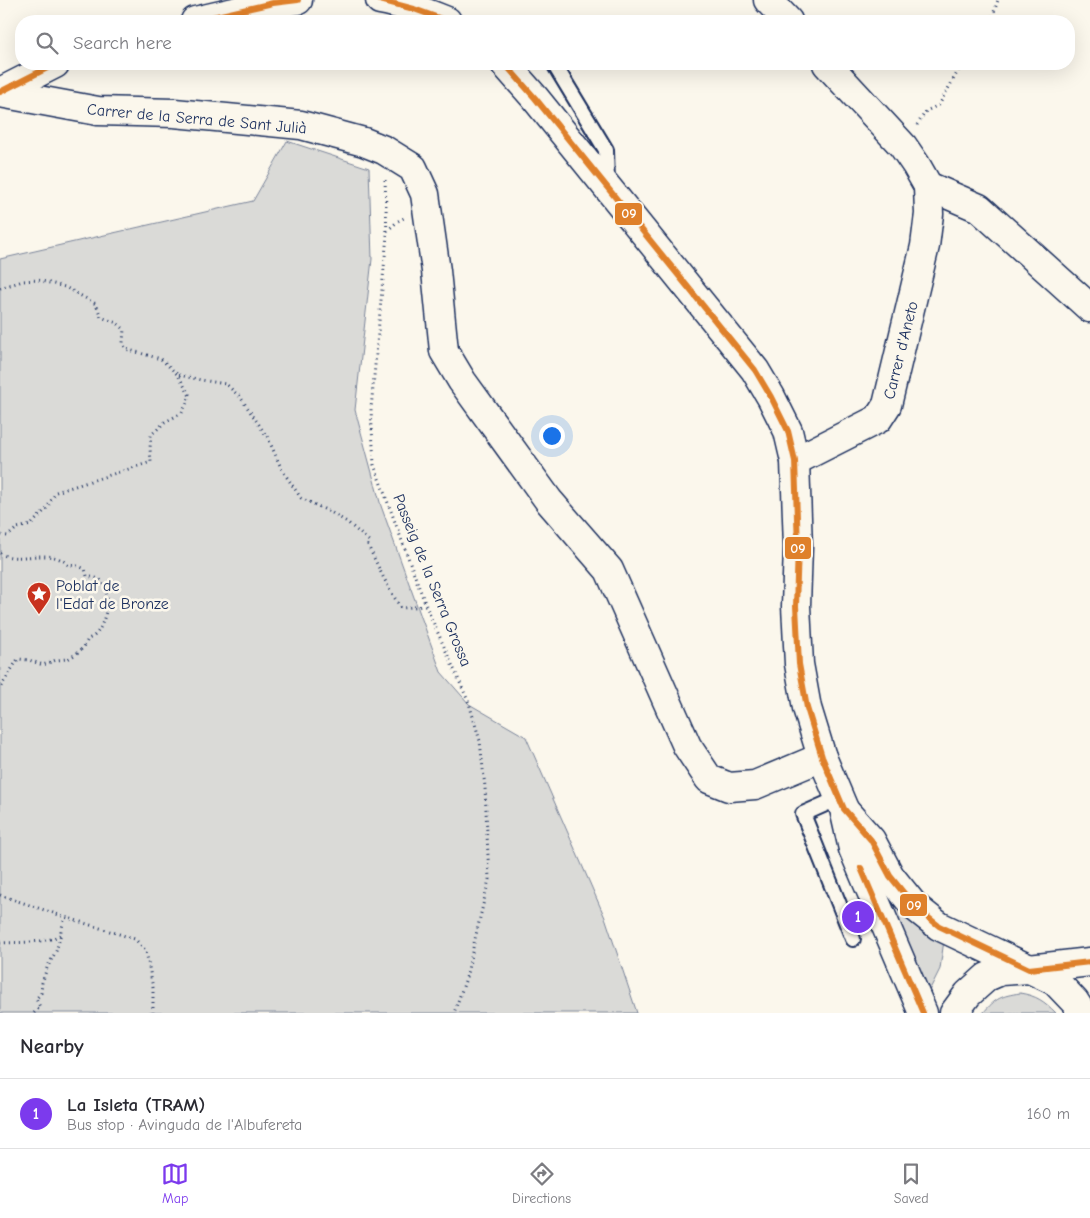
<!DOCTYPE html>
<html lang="en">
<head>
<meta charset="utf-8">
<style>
	body { margin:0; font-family:"Comic Neue",sans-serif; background:#f2f2f3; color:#2b2b33 }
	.you { position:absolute; left:551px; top:435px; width:18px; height:18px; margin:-12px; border:4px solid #fff; border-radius:50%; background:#1a73e8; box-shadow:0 0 0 8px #1a73e833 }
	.badge { display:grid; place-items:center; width:32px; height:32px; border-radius:50%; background:#7c3aed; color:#fff; font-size:16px; font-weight:700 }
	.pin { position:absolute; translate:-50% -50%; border:2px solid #fff; box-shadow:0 1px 5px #0006 }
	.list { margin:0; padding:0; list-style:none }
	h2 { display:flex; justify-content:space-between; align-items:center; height:65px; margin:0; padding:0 20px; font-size:21px }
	h2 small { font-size:16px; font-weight:400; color:#7c7c81 }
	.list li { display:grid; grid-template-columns:32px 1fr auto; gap:15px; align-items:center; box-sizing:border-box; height:70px; padding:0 20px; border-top:1px solid #e1e1e2 }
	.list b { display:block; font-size:19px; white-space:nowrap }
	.list p { margin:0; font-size:16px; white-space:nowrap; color:#7c7c81 }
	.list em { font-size:16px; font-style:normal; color:#7c7c81 }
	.icon { flex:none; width:28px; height:28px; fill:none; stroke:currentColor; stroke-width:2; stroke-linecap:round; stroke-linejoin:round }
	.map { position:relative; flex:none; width:1090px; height:1013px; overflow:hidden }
	.search { position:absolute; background:#fff; box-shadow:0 5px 20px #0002; left:15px; right:15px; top:15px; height:55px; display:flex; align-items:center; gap:12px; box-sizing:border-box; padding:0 18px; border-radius:20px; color:#7c7c81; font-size:19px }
	.sheet { height:135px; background:#fff }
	nav { display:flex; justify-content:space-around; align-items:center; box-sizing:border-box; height:70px; border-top:1px solid #e1e1e2; background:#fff; font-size:14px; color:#7c7c81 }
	nav a { display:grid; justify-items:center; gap:2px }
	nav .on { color:#7c3aed }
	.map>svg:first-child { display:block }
	.green { fill:#dadad7; stroke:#7a849a }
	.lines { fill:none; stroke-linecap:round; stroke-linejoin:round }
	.lane-casing { stroke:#1b2f5e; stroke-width:18 }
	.street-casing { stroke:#1b2f5e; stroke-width:31 }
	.secondary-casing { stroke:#1b2f5e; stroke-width:31 }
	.path { stroke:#1b2f5e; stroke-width:3; stroke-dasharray:1 4; stroke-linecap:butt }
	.lane { stroke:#fbf7ec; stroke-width:14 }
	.street { stroke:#fbf7ec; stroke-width:28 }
	.secondary { stroke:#fbf7ec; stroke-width:28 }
	.bus-1-casing { stroke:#fbf7ec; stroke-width:10 }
	.bus-1 { stroke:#df802a; stroke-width:6 }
	.labels { text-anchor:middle; stroke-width:5; stroke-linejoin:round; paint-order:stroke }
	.street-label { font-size:16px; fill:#1b2f5e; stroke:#fbf7ec }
	.poi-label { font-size:16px; fill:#1b2f5e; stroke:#fbf7ec; text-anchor:start }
	.line-badge { stroke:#fbf7ec; stroke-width:2 }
	.badge-label { font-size:14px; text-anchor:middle; font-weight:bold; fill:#fff }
</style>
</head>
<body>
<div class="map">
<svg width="1090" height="1013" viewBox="0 0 1090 1013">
	<rect width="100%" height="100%" fill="#fbf7ec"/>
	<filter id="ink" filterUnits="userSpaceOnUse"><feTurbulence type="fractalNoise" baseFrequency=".02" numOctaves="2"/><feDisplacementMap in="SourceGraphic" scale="10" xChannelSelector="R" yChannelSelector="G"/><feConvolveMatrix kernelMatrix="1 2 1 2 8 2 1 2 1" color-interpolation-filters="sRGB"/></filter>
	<g filter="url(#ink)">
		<g class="green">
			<polygon points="287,141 369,168 372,259 355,410 381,506 441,672 469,704 526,737 606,920 637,1013 0,1013 0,259 253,201"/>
			<polygon points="897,902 944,940 940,969 928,993 892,908"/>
			<path d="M 1020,993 C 1037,996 1044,1001 1056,1013 L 983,1013 C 996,998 1001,996 1020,993 Z"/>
		</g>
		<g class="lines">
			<defs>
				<g id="lane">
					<polyline points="554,64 606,150 607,182"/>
					<polyline points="839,798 803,814 853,939"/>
				</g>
				<g id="street">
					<polyline points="768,0 788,21"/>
					<polyline points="827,64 903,146 916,165 928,186 979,208 1090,308"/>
					<polyline points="0,93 98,111 174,113 301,125 364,142 384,150 413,168 425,194 436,271 444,351 462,381 549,501 609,570 687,746 709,779 729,787 755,785 822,757"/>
					<polyline points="795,461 878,419 887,405 925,246 929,214 928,186"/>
				</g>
				<g id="secondary">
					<path d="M 380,0 C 403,4 425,12 447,21"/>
					<polyline points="195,21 273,3 298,0"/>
					<polyline points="505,64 535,98 755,370 771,397 788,431 795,461 798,547 796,606 799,664 807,708 822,757 844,809 853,849 923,1013"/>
					<polyline points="0,92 55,64"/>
					<polyline points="846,812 871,840 890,876 915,907 939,926 1055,981 1075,1002 1082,1013"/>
					<polyline points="954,1013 968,994 987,977 1001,971 1029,969 1090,962"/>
				</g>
			</defs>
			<use href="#lane" class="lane-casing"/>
			<use href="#street" class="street-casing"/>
			<use href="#secondary" class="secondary-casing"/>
			<g class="path">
				<polyline points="991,21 998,0"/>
				<polyline points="917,125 926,111 939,105 962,64"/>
				<polyline points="385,180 387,235 371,409 374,465 426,606 469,703 480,741 485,787 489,879 466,978 454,1013"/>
				<polyline points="387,231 398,221 404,218"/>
				<polyline points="0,288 23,281 38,280 65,287 96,304 101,317 117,323 124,329 123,343 126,349 161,359 178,375 190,396 182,413 165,422 151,435 150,448 151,462 56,492 47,508 31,525 17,528 8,536 0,535"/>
				<path d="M 179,375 L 201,380 L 226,384 L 241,398 L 268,438 L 282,470 L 301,498 L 332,513 L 347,522 L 369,541 L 368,545 C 378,567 388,588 401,608 L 426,606"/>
				<path d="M 0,553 C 16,565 51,546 68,565 L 78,566 L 85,569 L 87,576 L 100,579 C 103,585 107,591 107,598 C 109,606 102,629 95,635 C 93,637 90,638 88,639 L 84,647 L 76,654 L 68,659 L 56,660 L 43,665 L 29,660 L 18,659 L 0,688"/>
				<polyline points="0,895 65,917 135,939 146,951 153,988 153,1013"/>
				<path d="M 0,943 C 17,942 48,944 61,934 L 61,931 L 65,917"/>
				<polyline points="34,1013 40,1007 36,999 41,993 42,983 47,968 56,951 61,934"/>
			</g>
			<use href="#lane" class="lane"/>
			<use href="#street" class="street"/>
			<use href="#secondary" class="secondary"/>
			<defs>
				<g id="bus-1">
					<polyline points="380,0 414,9 447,21"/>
					<polyline points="195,21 273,3 298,0"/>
					<polyline points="505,64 535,98 755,370 771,397 788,431 795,461 798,547 796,606 799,664 807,708 822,757 844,809 871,840 890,876 915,907 939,926 1029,969 1090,962"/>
					<polyline points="0,92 55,64"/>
					<polyline points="861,868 923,1013"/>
				</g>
			</defs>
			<use href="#bus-1" class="bus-1-casing"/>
			<use href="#bus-1" class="bus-1"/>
		</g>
	</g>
	<defs>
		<symbol id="sight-pin" viewBox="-11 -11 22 30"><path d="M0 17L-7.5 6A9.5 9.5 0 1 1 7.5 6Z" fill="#c8321e" stroke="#fbf7ec"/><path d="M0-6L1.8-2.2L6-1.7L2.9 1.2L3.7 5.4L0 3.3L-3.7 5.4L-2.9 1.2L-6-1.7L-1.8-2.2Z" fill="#fff"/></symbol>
	</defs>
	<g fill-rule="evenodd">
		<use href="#sight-pin" x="25" y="580" width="28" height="38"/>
	</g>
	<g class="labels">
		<g class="street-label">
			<text transform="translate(197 118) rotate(5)" y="6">Carrer de la Serra de Sant Julià</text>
			<text transform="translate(900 350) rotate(-76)" y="6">Carrer d'Aneto</text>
			<text transform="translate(433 580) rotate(68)" y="6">Passeig de la Serra Grossa</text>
		</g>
		<g class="poi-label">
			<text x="56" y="591">Poblat de<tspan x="56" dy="18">l'Edat de Bronze</tspan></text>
		</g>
	</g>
	<g class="line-badge">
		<rect x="614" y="202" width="29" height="24" rx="5" fill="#df802a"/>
		<rect x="784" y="536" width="28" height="24" rx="5" fill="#df802a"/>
		<rect x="899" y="893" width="29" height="24" rx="5" fill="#df802a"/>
	</g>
	<g class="badge-label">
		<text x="629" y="218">09</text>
		<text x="798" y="553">09</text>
		<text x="914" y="910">09</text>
	</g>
</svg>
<div class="you"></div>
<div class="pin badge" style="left:858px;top:917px">1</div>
<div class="search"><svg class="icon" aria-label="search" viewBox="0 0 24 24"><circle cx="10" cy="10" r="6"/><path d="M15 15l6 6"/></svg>Search here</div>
</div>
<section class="sheet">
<h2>Nearby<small></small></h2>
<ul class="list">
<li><span class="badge">1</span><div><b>La Isleta (TRAM)</b><p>Bus stop · Avinguda de l'Albufereta</p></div><em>160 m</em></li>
</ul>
</section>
<nav>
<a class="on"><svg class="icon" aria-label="map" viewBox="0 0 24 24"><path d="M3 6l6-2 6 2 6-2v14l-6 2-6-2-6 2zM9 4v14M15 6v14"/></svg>Map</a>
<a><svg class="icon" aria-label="directions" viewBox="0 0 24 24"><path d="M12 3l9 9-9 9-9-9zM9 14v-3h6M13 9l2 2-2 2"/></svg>Directions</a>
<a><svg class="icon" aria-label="saved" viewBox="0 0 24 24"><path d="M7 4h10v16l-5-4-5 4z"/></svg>Saved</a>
</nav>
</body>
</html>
